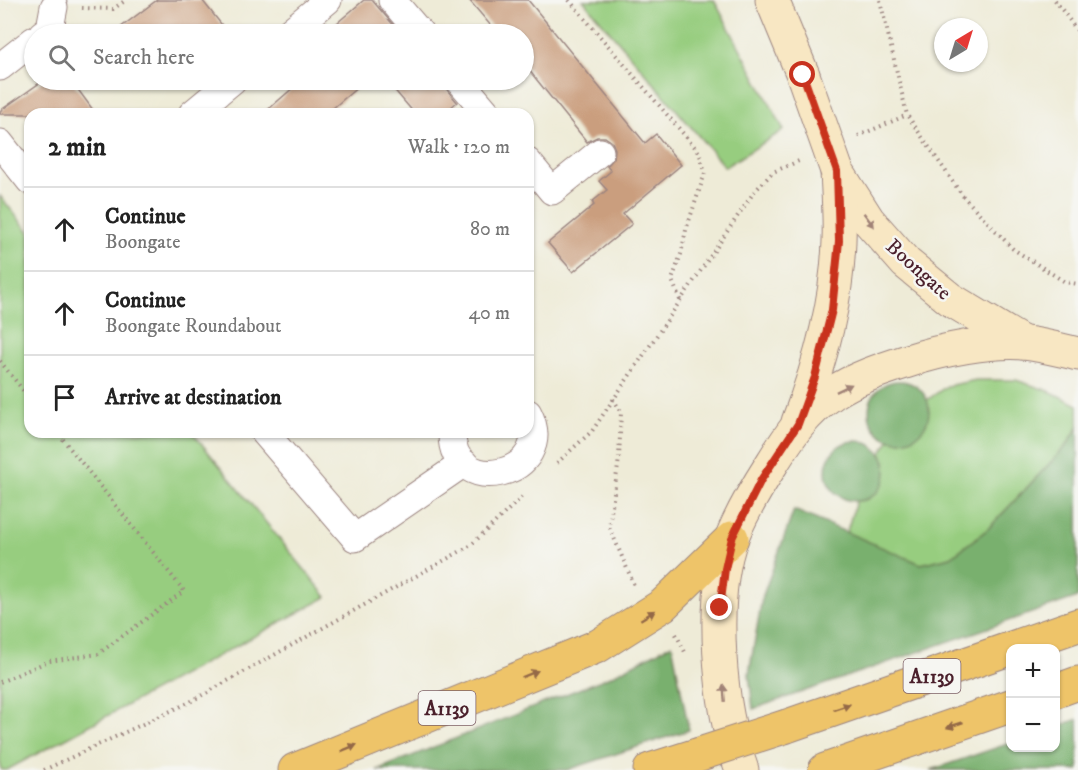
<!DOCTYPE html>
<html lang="en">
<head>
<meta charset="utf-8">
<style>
	body { margin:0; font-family:"IM FELL DW Pica",serif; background:#f2f2f2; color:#222 }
	.controls { position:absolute; right:18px; bottom:18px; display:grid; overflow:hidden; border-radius:12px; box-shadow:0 2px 4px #0004 }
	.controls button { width:54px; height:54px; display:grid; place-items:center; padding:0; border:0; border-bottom:2px solid #e0e0e0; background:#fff; color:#222; font:30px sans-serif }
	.compass { position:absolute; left:934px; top:18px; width:54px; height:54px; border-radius:50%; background:#fff; box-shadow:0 2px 4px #0004; rotate:38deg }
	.stop { position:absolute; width:18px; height:18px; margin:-14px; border:4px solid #c8321e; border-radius:50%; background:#fff }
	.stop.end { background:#c8321e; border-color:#fff; box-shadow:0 2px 6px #0008 }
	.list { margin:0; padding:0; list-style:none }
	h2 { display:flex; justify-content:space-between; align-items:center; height:78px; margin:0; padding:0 24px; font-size:26px }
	h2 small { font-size:20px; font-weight:400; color:#767676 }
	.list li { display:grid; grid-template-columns:39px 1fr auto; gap:18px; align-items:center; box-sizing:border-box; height:84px; padding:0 24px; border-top:2px solid #e0e0e0 }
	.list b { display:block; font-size:22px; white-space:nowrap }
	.list p { margin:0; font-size:20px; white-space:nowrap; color:#767676 }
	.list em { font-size:20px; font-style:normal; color:#767676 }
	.icon { flex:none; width:33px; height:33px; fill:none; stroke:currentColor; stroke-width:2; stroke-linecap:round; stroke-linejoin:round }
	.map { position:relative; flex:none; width:1078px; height:770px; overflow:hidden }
	.search { position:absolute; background:#fff; box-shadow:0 2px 4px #0004; left:24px; top:24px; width:510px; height:66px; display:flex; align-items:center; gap:15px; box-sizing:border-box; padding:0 21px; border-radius:33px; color:#767676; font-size:22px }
	.panel { position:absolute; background:#fff; box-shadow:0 2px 4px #0004; left:24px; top:108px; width:510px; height:330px; border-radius:18px }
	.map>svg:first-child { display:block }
	.green { fill:#97cd7f; stroke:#707655; stroke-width:1.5 }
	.forest { fill:#79b06e; stroke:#62684c; stroke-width:1.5 }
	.building { fill:#ca9e7e }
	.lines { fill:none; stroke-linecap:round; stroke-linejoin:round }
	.street-casing { stroke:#9c8581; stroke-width:29 }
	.secondary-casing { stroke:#9c8581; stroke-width:35 }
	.highway-casing { stroke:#9c8581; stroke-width:35 }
	.path { stroke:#9c8581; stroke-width:4; stroke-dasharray:1.5 4.5; stroke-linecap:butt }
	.street { stroke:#fff; stroke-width:27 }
	.secondary { stroke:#f8e7c3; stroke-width:33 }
	.highway { stroke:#eec469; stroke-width:33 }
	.secondary-bridge-casing { stroke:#9c8581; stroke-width:35; stroke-linecap:butt }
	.highway-bridge-casing { stroke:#9c8581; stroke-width:35; stroke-linecap:butt }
	.secondary-bridge { stroke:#f8e7c3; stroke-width:33 }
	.highway-bridge { stroke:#eec469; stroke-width:33 }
	.oneway { fill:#a18377 }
	.oneway2 { fill:#946947 }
	.route { stroke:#c8321e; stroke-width:8 }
	.labels { text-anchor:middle; stroke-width:5; stroke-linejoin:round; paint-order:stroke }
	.shield { fill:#f6f6f2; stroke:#7e6067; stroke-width:1.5 }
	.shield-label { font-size:20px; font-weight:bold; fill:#4a1f2b }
	.street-label { font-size:21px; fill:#4a1f2b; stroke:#f6f6f2 }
</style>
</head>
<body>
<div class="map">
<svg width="1078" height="770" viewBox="0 0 1078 770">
	<rect width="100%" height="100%" fill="#f6f6f2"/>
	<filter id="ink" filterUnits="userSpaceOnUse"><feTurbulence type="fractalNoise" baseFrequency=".0167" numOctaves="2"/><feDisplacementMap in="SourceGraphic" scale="12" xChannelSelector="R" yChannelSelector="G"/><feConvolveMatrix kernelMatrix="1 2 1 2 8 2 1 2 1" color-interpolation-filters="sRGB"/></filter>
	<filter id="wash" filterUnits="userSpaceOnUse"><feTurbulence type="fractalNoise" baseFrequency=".008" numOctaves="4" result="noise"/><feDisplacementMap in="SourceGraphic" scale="24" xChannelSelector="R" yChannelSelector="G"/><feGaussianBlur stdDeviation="1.35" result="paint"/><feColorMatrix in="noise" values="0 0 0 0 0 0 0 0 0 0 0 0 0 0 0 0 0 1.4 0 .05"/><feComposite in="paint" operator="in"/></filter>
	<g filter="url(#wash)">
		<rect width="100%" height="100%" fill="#eeebd7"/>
		<g class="green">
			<polygon points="583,0 714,0 784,130 725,167"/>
			<polygon points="0,196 30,233 30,432 192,432 327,597 7,770 2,770 0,767"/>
			<polygon points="976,380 1016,380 1049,391 1078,405 1078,427 1068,444 988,529 951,557 921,564 846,534 856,501 868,499 886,463 881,453 889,440 902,441 929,411 927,400 947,386"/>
		</g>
		<g class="forest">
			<circle cx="899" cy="411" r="30"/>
			<polygon points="1078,427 1078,597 753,709 749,674 762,598 794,510 921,564 951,557 988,529 1068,444"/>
			<circle cx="856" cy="471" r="30"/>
			<polygon points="672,644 689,730 567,770 377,770 611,676"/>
			<polygon points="1078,719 1078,770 931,770 1010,743 1010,748 1056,748 1056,727"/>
		</g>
		<g id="blocks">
			<g class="building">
				<polygon points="157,0 202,0 229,34 112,34"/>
				<polygon points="364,0 372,0 401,34 346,34 337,23"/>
				<polygon points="469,0 528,0 645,143 656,134 681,165 623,214 632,224 573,272 548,243 594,205 592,202 607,190 599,181 611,171 607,166 614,158 615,149 612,142 605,137 597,137 587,142 524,64 524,34 498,34"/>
				<polygon points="44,80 71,80 96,114 0,114 0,111"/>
				<polygon points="302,80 366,80 326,114 263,114"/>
				<polygon points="386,80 439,80 457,102 443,114 415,114"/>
			</g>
		</g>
	</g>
	<g filter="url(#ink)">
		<use href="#blocks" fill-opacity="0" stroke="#9c8581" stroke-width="1.5"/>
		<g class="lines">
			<defs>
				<g id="street">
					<polyline points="392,0 421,34"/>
					<polyline points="42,34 50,28 54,7"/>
					<polyline points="287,34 328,0"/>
					<polyline points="0,67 34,40"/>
					<polyline points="459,80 488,114"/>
					<polyline points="192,114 233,80"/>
					<polyline points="0,143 30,181"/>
					<polyline points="528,162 552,191 600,152"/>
					<polyline points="264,432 355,538 464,463"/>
					<path d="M 452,432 C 450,501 560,476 528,413"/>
				</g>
				<g id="secondary">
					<polyline points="772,0 803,75"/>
					<polyline points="838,173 868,220 906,263 950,299 1023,343"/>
					<path d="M 798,422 C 820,364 837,304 839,241 C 840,218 838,194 837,171"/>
					<path d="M 742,770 C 719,708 709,599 732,537 C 742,512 757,487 771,465 C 789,436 805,412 833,393 C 855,378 883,369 908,361 C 941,350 990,340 1025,343 C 1043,345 1060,350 1078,354"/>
				</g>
				<g id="highway">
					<polyline points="1056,691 1078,683"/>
					<polyline points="787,726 1078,625"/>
					<polyline points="295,770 598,646 663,605 732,538"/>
					<polyline points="650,770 697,755"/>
					<polyline points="825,770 1010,706"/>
				</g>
			</defs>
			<use href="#street" class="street-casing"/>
			<use href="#secondary" class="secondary-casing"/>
			<use href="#highway" class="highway-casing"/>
			<g class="path">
				<polyline points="569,0 699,152 705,173 686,230 681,254 672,280 680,300"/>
				<polyline points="880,0 907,115 962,195 1013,249 1065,282 1078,284"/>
				<polyline points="1055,0 1078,32"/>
				<polyline points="82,8 113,9 126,0"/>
				<polyline points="858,136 907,115"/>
				<polyline points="0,361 30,399"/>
				<polyline points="613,399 621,411 619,459 609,526 634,585"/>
				<polyline points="557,463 592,431 754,192 773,172 799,161"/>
				<polyline points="676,634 686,654"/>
				<polyline points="0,682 49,661 98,654 184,591 57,432"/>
				<polyline points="44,770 188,703 470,546 522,497"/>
			</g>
			<use href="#street" class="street"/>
			<use href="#secondary" class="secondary"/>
			<use href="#highway" class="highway"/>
			<defs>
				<polyline id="secondary-bridge" points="803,75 837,171"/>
				<polyline id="highway-bridge" points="697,755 787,726"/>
			</defs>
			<use href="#secondary-bridge" class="secondary-bridge-casing"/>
			<use href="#highway-bridge" class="highway-bridge-casing"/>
			<use href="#secondary-bridge" class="secondary-bridge"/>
			<use href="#highway-bridge" class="highway-bridge"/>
		</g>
		<defs><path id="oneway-solid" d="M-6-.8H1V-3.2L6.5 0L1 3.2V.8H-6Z" transform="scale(1.5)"/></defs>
		<g class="oneway">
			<use href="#oneway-solid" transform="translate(869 220) rotate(53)"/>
			<use href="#oneway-solid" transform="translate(844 388) rotate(-26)"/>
			<use href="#oneway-solid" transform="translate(724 693) rotate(-95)"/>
		</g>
		<g class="oneway2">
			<use href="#oneway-solid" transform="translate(648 615) rotate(-32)"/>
			<use href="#oneway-solid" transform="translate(530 674) rotate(-22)"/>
			<use href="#oneway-solid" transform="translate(842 707) rotate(-19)"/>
			<use href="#oneway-solid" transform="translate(955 725) rotate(161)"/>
			<use href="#oneway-solid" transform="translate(349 748) rotate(-22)"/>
		</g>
	</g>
	<g class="lines" filter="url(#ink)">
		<polyline class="route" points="720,608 725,569 732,538 761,480 798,424 815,377 832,310 839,241 837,171 803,75"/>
	</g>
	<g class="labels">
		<g class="shield">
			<rect x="903.5" y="659" width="57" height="34" rx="4.5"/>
			<rect x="418.5" y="691" width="57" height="34" rx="4.5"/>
		</g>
		<g class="shield-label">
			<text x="932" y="683">A1139</text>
			<text x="447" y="715">A1139</text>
		</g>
		<g class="street-label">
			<text transform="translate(919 269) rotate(42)" y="7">Boongate</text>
		</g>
	</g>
</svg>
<div class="controls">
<button>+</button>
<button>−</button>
</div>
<svg class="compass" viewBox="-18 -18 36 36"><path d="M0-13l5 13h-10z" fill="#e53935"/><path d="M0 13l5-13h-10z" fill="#767676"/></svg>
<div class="stop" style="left:803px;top:75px"></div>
<div class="stop end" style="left:720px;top:608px"></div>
<div class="search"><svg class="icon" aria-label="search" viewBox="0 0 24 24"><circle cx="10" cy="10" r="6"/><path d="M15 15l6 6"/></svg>Search here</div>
<section class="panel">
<h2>2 min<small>Walk · 120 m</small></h2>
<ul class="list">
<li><svg class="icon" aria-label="ahead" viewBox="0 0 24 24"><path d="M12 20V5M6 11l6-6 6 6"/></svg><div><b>Continue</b><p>Boongate</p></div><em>80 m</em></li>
<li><svg class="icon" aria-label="ahead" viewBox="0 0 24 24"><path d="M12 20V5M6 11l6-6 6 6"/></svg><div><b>Continue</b><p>Boongate Roundabout</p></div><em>40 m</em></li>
<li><svg class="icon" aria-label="arrive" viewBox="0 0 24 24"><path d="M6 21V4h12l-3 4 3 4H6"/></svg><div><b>Arrive at destination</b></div></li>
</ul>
</section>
</div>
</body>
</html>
